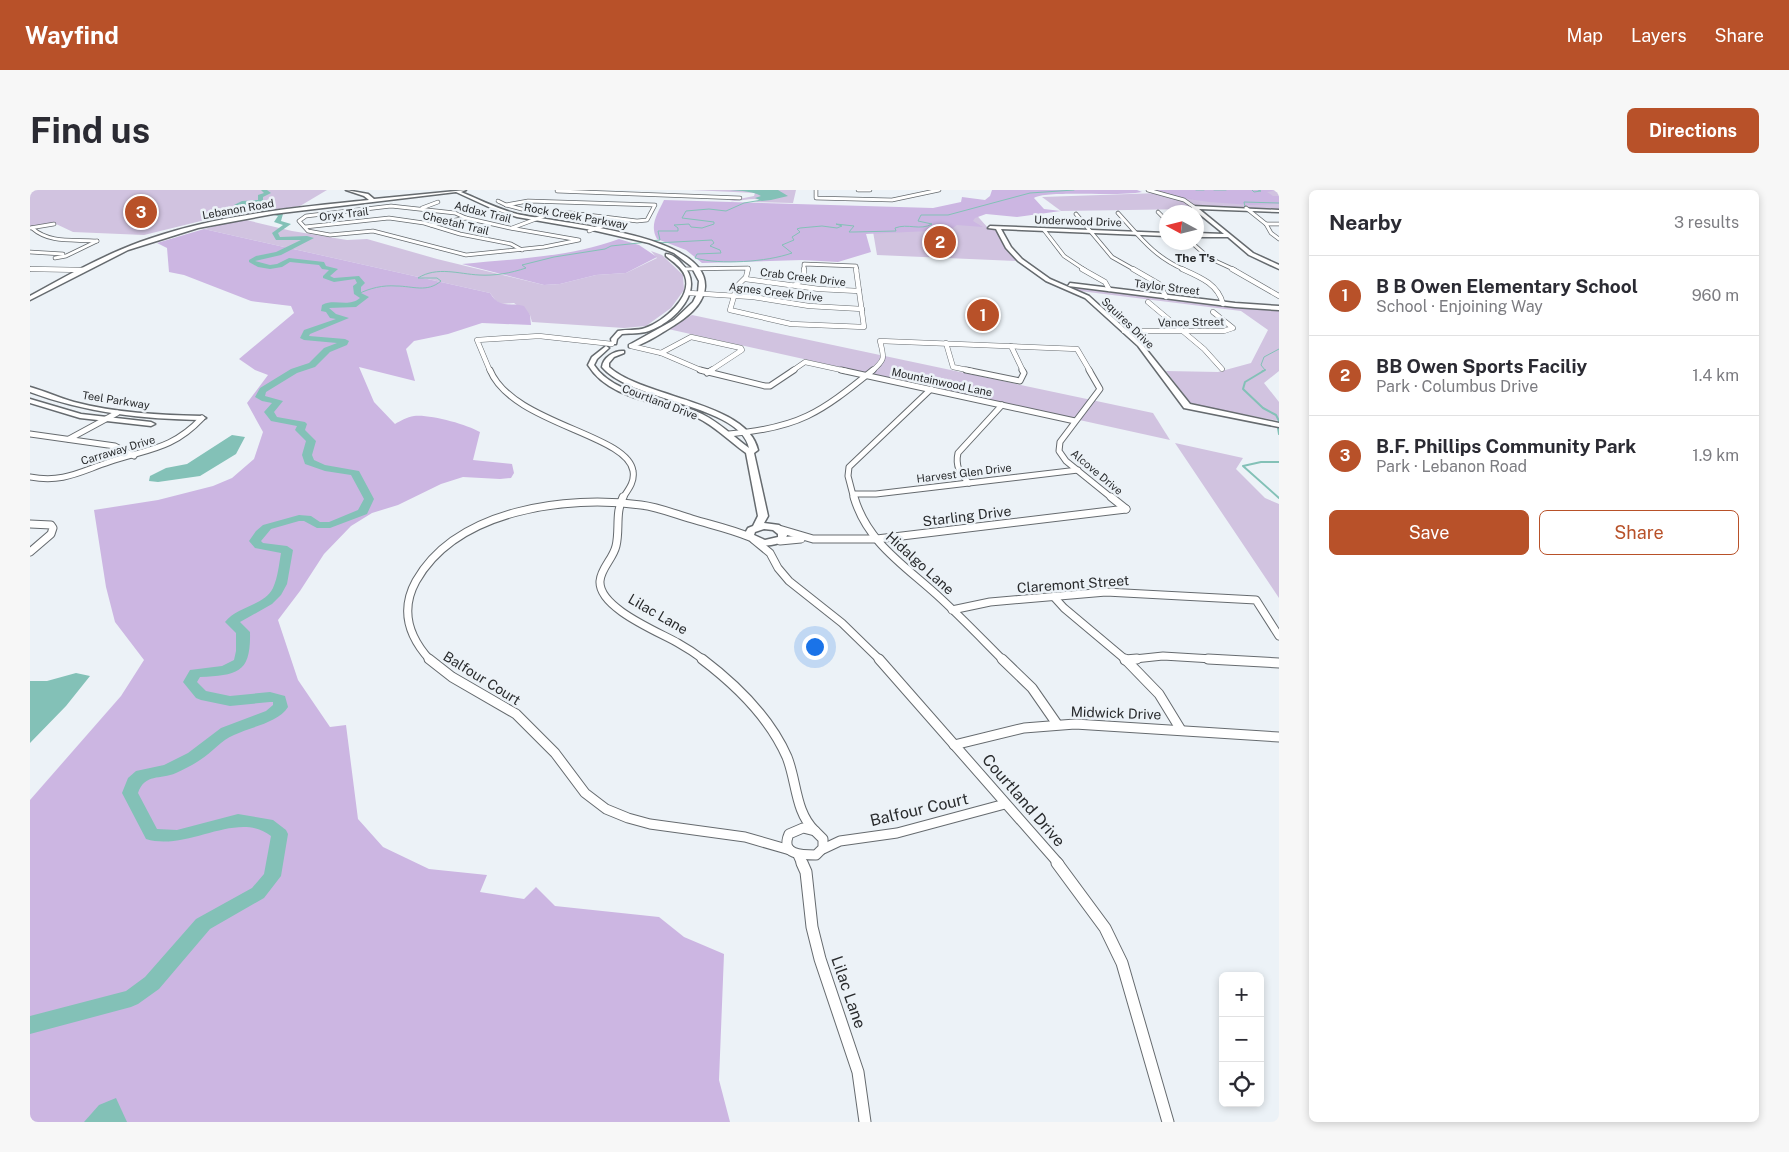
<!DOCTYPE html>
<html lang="en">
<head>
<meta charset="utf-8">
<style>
	body { margin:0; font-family:"Public Sans",sans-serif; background:#f7f7f7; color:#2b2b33 }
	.controls { position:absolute; right:15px; bottom:15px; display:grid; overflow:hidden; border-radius:8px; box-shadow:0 2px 8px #0003 }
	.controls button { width:45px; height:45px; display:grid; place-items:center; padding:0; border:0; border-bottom:1px solid #e1e1e2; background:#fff; color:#2b2b33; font:25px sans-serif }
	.compass { position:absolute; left:1129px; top:15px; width:45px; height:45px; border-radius:50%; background:#fff; box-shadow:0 2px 8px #0003; rotate:277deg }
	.you { position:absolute; left:784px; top:456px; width:18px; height:18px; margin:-12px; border:4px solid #fff; border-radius:50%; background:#1a73e8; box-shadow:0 0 0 8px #1a73e833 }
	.badge { display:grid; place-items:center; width:32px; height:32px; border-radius:50%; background:#b85129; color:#fff; font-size:16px; font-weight:700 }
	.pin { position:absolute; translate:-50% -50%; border:2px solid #fff; box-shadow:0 1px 5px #0006 }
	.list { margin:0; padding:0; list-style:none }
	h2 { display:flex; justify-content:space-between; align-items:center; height:65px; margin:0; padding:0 20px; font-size:21px }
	h2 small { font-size:16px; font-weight:400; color:#7c7c81 }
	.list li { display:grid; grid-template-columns:32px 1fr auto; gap:15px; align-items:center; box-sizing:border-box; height:80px; padding:0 20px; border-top:1px solid #e1e1e2 }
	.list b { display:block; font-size:19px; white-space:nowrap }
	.list p { margin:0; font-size:16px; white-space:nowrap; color:#7c7c81 }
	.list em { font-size:16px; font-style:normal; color:#7c7c81 }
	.actions { display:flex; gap:10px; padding:15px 20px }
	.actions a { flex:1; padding:11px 0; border:1px solid #b85129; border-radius:8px; text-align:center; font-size:18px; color:#b85129 }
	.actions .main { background:#b85129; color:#fff }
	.icon { flex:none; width:28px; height:28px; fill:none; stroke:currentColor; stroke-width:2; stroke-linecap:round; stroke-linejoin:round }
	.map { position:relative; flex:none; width:1249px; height:932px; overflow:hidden; border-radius:8px }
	header { display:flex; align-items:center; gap:30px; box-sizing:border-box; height:70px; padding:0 25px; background:#b85129; color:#fff }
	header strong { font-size:24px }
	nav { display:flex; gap:28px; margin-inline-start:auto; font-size:18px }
	.intro { display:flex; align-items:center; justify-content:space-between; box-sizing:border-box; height:120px; padding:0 30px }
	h1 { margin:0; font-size:35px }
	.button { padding:12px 22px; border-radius:8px; background:#b85129; color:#fff; font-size:18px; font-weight:700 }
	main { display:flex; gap:30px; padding:0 30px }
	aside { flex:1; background:#fff; border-radius:8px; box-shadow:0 2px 8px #0003 }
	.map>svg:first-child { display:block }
	.green { fill:#d1c3e0 }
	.forest { fill:#ccb6e2 }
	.water { fill:#83c1b7 }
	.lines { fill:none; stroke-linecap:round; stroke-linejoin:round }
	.stream-far1 { stroke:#83c1b7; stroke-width:1 }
	.stream { stroke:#83c1b7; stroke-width:2 }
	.river { fill:#83c1b7; fill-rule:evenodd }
	.street-far5-casing { stroke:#666b6f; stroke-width:4.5 }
	.street-far4-casing { stroke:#666b6f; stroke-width:5.5 }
	.street-far3-casing { stroke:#666b6f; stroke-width:7 }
	.street-far2-casing { stroke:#666b6f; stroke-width:9 }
	.street-far1-casing { stroke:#666b6f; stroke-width:11 }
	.street-casing { stroke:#666b6f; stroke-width:13 }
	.secondary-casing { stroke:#666b6f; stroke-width:3 }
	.street-far5 { stroke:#fff; stroke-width:3 }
	.street-far4 { stroke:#fff; stroke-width:4.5 }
	.street-far3 { stroke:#fff; stroke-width:5 }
	.street-far2 { stroke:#fff; stroke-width:7 }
	.street-far1 { stroke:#fff; stroke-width:9 }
	.street { stroke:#fff; stroke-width:11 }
	.secondary { fill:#fff; fill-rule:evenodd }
	.labels { text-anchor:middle; stroke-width:5; stroke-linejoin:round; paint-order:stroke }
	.far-street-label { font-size:11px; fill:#292b2d; stroke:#ecf2f7 }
	.far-neighbourhood-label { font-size:12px; font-weight:bold; fill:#292b2d; stroke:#ecf2f7 }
	.street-label { font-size:14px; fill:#292b2d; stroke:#ecf2f7 }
	.near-street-label { font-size:16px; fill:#292b2d; stroke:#ecf2f7 }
</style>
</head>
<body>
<header>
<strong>Wayfind</strong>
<nav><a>Map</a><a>Layers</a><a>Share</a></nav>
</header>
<div class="intro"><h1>Find us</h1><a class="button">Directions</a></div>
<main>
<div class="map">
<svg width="1249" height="932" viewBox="0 0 1249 932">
	<rect width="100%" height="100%" fill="#ecf2f7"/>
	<g class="green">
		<polygon points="0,0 297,0 270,16 175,30 114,45 43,42 24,33 0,37"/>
		<path d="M 661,0 L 766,0 L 763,13 L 723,12 L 732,10 C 722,7 710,12 699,11 L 724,6 L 725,3 Z"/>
		<polygon points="1122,0 1249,0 1249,19 1167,16 1148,7"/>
		<polygon points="1129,3 1156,12 1165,19 1031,21 1012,7"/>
		<polygon points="839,18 943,21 958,38 966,39 986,71 847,65"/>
		<polygon points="212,29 262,41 317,50 337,49 407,69 514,95 530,94 566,85 596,83 627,68 621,61 632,65 653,85 654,100 641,118 616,136 594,138 502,132 500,125 484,113 471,114 466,111 460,103 174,39"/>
		<polygon points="1040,96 1249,119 1249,181 1234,193 1249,212 1249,231 1161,214 1136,181 1188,182 1221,173 1238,140 1211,121 1050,101"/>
		<polygon points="662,125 1123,223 1140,250 638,139"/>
		<polygon points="1145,253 1213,268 1206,279 1235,308 1249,314 1249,408"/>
	</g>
	<g class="forest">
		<path d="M 962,0 L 1107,0 L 1112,2 C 1089,7 1017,0 1004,8 L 1014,19 L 1031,21 L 987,27 L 956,24 L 945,28 L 943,31 L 953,37 L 927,35 L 920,40 L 836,44 L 841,62 L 808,72 L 772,70 L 672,73 L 656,60 L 627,49 C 619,35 628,23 634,10 L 903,18 L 931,12 L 932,7 L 955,10 L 960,6 Z"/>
		<polygon points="1126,0 1249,0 1237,2 1243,6 1249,6 1249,14 1221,15 1179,12 1158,9"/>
		<path d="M 174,39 L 460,103 C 470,119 478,112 494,116 L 500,125 L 501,135 L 452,133 L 418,144 L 384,151 L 376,159 L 385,191 L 329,177 L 344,212 L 365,234 C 370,231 377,227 384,226 C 399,224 436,234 450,242 L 443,270 L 482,274 L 484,283 L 481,288 L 470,289 L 433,287 L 411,294 L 368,315 L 342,323 L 321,336 L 294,364 L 270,401 L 248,430 L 268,490 L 300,537 L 316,535 L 328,629 L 353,657 L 399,679 L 457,685 L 450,702 L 494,709 L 506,697 L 525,716 L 629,727 L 654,747 L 694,764 L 689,890 L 700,932 L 0,932 L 0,610 L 91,506 L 114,470 L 85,432 L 76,397 L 64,320 L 128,310 L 183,296 L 202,288 L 224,269 L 233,242 L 217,213 L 238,185 L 225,180 L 209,169 L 264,123 L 261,116 L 221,111 L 154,85 L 139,82 L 137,58 L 127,53 Z"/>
		<path d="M 589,49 L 609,55 L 627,67 L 596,83 L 566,85 L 530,94 L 514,95 L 432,74 C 483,69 541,67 589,49 Z"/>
	</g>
	<g class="water">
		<path d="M 685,0 L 748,0 L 758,6 L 741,10 L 732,11 L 725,8 L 731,6 C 722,0 698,0 685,0 Z"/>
		<polygon points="202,245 215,247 206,264 170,286 128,292 119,291 120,286 136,278 157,274"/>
		<polygon points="46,483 60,486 36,516 0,553 0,491 17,491"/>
		<polygon points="86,908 97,932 54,932 69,915"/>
	</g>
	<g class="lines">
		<g class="stream-far1">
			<polyline points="1166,0 1174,0"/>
			<polyline points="1184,0 1196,0"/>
			<polyline points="1222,0 1224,2 1231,1 1228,0"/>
			<polyline points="1215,17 1214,12 1249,13"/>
			<polyline points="620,51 630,50 628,41 648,41 648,38 644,35 659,34 661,37 672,38 684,34 684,32 652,28 656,21 679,19 696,21 714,13 732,10"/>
			<path d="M 626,53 L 682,50 L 684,53 L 680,56 L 690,60 L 691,63 L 667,64 L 665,68 C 690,75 737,72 762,63 L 752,55 L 764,50 L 762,47 L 770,42 L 767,39 L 770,38 L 792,36 L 807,38 L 812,36 L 806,34 L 824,36 L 819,42 L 823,42 L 866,41 L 865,38 C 878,33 890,41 902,34 L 888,31 L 891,25 L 918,25 L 1000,3 L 1044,0"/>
			<path d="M 328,104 C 340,98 353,95 366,96 C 383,96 397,103 411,91 L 407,88 L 388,88 C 407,76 429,84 449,85 C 465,86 481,83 496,78 L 492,75 L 524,67 L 575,59 L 581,56 L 618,52"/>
			<polyline points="1232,181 1235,180 1231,175 1234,167 1249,159"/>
		</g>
		<g class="stream">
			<polyline points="1235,180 1215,192 1213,199 1233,218 1246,225 1249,231"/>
			<polyline points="1248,238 1249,244"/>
			<polyline points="1249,272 1231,272 1213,276 1249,308"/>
		</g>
		<path class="river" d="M 231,0 L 237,0 L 241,3 L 233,7 L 233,12 L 217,14 L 253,24 L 251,31 L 261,34 L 248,43 L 250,47 L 277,46 L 284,48 L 251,65 L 225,71 L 240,75 L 247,74 L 259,68 L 294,72 L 296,76 L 308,79 L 300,86 L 304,88 L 329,86 L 335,93 L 331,97 L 331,103 L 339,107 L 326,117 L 299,118 L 306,124 L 319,128 L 280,144 L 279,146 L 315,149 L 319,151 L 317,155 L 300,162 L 285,177 L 267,183 L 236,202 L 235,206 L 253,211 L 244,222 L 247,227 L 275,232 L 277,234 L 275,240 L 286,251 L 282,265 L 284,270 L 295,275 L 329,281 L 344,309 L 337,324 L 300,338 L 287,338 L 274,331 L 269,331 L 241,339 L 231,351 L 233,353 L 257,356 L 263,360 L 257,394 L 251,405 L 242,414 L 210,432 L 220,442 C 221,483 208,485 170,487 L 167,492 L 176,501 L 200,506 L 240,502 L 255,506 L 258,517 C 248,533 220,537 204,545 C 191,550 182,563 170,570 C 163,575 154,579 146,583 C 130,590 115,583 108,603 L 127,639 L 147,640 L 208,624 L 243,630 L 256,640 L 258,644 L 251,686 L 234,708 L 180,739 L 129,799 L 108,814 L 101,817 L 0,844 L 0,826 L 96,801 L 115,787 L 166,729 L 222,698 L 234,684 L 241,646 C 207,619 158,662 116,649 L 92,603 L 98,588 L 106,581 L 134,575 L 158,563 L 191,538 L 236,521 L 243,515 L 243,512 L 240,512 L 200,516 L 171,510 L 166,508 L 153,492 L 160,480 L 192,476 L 204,470 L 206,461 L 206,443 L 195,432 C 207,416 234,416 243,398 C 248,387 249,374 251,363 L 225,358 L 219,351 L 226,341 L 233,335 L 269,325 L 281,326 L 290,332 L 299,332 L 328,320 L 334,309 L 321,285 L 295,281 L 275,274 L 272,265 L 276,251 L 265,240 L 267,236 L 241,231 L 234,222 L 242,213 L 232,211 L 225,207 L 230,198 L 261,179 L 279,173 L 294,158 L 307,153 L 274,150 L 270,148 L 274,140 L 306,129 L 300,128 L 296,122 L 291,121 L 292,115 C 305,108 318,118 330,108 L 324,104 L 323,96 L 327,93 L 325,89 L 304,92 L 293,88 L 293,86 L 299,80 L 292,79 L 289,75 L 260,72 L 252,77 L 240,79 L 228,77 L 219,72 L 219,70 L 226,66 L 246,62 L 271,50 L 246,50 L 242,43 L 253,35 L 244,32 L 248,26 L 204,15 L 212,11 L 228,10 L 228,5 L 234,3 Z"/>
		<defs>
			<g id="street-far5">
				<polyline points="786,0 786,8 862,10 909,0"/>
				<polyline points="828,0 840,0"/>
				<polyline points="1118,0 1154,10 1164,17"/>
				<polyline points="527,1 710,8"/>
				<polyline points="468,11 476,15"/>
				<polygon points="498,11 625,15 617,30 607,31 541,23 503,22 476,15"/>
				<polygon points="361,16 425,23 436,28 480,38 549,50 514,57 436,65 343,41 300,45 278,41 269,31 276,26"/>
				<polyline points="392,18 408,12"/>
				<polyline points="1216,18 1236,34 1241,43 1249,49"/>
				<polyline points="1128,22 1136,30"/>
				<path d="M 1088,23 C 1110,47 1124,67 1155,80"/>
				<polyline points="1046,24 1082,67 1105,80"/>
				<polyline points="1236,34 1249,34"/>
				<polyline points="401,35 436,28"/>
				<polyline points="275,37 359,28 394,33 430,44 481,54 492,60"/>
				<polyline points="0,38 24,34"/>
				<path d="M 2,38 C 20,54 44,49 67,51"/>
				<polyline points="482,38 514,26"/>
				<polyline points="1014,40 1034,66 1055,80"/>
				<polyline points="559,41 588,30"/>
				<polyline points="1161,52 1179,68 1205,80"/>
				<polyline points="0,62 33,64"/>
				<polyline points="25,68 36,66 67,51"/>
				<polyline points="0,79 53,80"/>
				<polyline points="654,79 718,78 717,80"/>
				<polyline points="774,80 774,74 826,76 827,80"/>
			</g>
			<g id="street-far4">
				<polyline points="1,79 53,80"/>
				<polyline points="718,79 716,87 707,96 700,120 761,134 834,137 826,79"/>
				<polyline points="1052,79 1075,92 1079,99"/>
				<polyline points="1103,79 1129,94 1136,107"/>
				<path d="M 1152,79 C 1170,87 1188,94 1193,114"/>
				<polyline points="1202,79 1249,106"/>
				<polyline points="715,89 789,99 829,101"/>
				<polyline points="765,95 774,88 774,79"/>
				<polyline points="659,103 723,107 779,116 832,119"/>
				<polyline points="1118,112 1174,159 1192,179"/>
				<polyline points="1094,141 1194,141 1203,138 1183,122"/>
				<polyline points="916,153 923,177 942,181"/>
				<polyline points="601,156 631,163 673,181"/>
				<polyline points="981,156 993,181"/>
				<polyline points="631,163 661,147 711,158 712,160 680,181"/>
				<polyline points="460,181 447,150 509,146 582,154"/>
				<polyline points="762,181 775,172 816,181"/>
				<path d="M 842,181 C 856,169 854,168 850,151 L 1047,159 L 1060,181"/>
			</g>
			<g id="street-far3">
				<path d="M 460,180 C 482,234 598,244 603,281 C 605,292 598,300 592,309"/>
				<polyline points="670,180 735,196 740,196 764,180"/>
				<polyline points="811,180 1045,231"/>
				<polyline points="936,180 990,191 994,183 992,180"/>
				<polyline points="1059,180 1070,199 1030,252 1029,261 1036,271 1083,309"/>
				<polyline points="677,183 682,180"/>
				<polyline points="0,244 85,256 104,266"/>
				<path d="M 699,244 C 769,238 790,223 843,180"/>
				<polyline points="39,249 87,223"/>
				<path d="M 0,287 C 33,293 49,282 79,272 C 117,259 142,260 172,228"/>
				<path d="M 939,293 C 930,284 925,276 928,263 L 972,215"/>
				<polyline points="823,304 846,304 1048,280"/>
				<polyline points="824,309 818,286 819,277 901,199"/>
			</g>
			<g id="street-far2">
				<path d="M 593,307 C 585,323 590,340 586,356 C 583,369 571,378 570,391 C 568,418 629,442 648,453 C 657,458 666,464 674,470"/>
				<path d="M 824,307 C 837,352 874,375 907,405 C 930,426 951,448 973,470"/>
				<polyline points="1081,307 1096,319"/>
				<polyline points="0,334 21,335 23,338 21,344 0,362"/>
				<polyline points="749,339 783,349 847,349 1096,319"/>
				<polyline points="723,349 740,363 748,378 759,391 812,433 850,470"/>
				<polyline points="750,351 771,349"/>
				<polyline points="1024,407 1034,418 1096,470"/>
				<polyline points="922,420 960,412 1076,402 1226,410 1249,446"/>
				<path d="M 400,470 C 379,447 370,420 386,391 C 427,319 537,305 611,315 C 628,317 645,324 662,329 C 682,335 701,339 720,347"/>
				<polyline points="1095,470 1133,466 1199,470"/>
			</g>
			<g id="street-far1">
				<polyline points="399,469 422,487 486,524 525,563 555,603 576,619 598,628 620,634 715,647 760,660"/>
				<path d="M 672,469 C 705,494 740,528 757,567 C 767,592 765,622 785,641"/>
				<polyline points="849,469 1029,674"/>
				<polyline points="972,469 1002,498 1027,534"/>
				<polyline points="1095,469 1129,504 1151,540"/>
				<polyline points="1178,469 1249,473"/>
				<polyline points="1095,470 1107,469"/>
				<polyline points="924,555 994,538 1045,534 1249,547"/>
				<path d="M 773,638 L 785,641 L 793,649 L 793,658 L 786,665 C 772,665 750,665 759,644 Z"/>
				<polyline points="793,659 810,651 867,643 975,614"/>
				<polyline points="768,665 772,674"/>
			</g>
			<g id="street">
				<polyline points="772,673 776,682 782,737 790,769 828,882 835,932"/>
				<polyline points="1027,673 1075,738 1092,773 1138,932"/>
			</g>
			<g id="secondary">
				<path d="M 316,0 L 338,4 L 344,9 L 436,0 L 431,2 C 450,10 468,19 487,24 C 525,33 678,43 675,97 C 674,113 659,126 646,134 C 635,141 610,158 599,157 L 599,155 L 644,130 L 663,112 L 668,102 L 669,91 L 661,76 L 644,63 L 619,53 L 562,40 L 487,27 L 463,19 L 426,2 L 243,24 L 168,38 L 98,60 L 0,110 L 0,106 C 36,86 72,66 110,52 C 183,25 262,18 339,10 L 334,6 Z"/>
				<polygon points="1162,16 1249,20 1249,22 1169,19 1223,63 1249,75 1249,79 1219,65 1198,47 1166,47 1166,43 1194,44 1162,18"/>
				<polygon points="960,36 1136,43 1136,46 971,39 981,57 992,69 1020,89 1059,106 1112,154 1160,214 1249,233 1249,237 1154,218 1108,156 1055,108 1016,91 988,71 976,58 966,39 958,38"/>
				<path d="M 636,64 C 642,64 648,69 652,74 C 677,99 645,132 619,141 C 610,144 601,143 592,144 L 587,149 L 586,154 L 582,154 L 581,149 L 588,141 C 597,139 607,141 615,138 C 633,132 663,107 655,86 C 652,77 643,72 636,66 Z"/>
				<polygon points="1040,93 1205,113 1249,116 1249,120 1205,117 1038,96"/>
				<path d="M 576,156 L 579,158 L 567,169 L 564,175 C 585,207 640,209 672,224 C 690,233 704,247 719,258 C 711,215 600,211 572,177 C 573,167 585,160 594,161 L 594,163 L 584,167 L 579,173 L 579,177 C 613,208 718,212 728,260 L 724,263 L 738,326 L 734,333 L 749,335 L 758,343 L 755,350 C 742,358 725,358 714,345 L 718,338 L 723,336 L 728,326 L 716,263 C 699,251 685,236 666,227 C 631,211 580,211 558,175 L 562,167 ZM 734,339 L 743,340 L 748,344 L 748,347 L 735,350 L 724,345 L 725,342 Z"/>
				<path d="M 0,197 C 15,201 29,208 44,212 C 86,223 129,225 172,226 L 176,228 L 172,230 C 113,229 56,223 0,202 Z"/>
				<polygon points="0,209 51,224 121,232 125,234 121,236 50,228 0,213"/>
			</g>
		</defs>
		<use href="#street-far5" class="street-far5-casing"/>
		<use href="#street-far4" class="street-far4-casing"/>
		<use href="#street-far3" class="street-far3-casing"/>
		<use href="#street-far2" class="street-far2-casing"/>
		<use href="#street-far1" class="street-far1-casing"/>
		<use href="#street" class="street-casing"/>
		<use href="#secondary" class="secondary-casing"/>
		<use href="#street-far5" class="street-far5"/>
		<use href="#street-far4" class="street-far4"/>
		<use href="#street-far3" class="street-far3"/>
		<use href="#street-far2" class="street-far2"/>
		<use href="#street-far1" class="street-far1"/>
		<use href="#street" class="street"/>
		<use href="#secondary" class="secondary"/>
	</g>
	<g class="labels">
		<g class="far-street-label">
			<text transform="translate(208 19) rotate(-10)" y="4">Lebanon Road</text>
			<text transform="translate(453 22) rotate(14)" y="4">Addax Trail</text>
			<text transform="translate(314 24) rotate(-7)" y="4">Oryx Trail</text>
			<text transform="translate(546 26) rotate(10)" y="4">Rock Creek Parkway</text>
			<text transform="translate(1048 31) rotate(2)" y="4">Underwood Drive</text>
			<text transform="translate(426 33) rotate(14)" y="4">Cheetah Trail</text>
			<text transform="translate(773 87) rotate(7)" y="4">Crab Creek Drive</text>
			<text transform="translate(1137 97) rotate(7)" y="4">Taylor Street</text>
			<text transform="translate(746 102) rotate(7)" y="4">Agnes Creek Drive</text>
			<text transform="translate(1161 132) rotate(-1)" y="4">Vance Street</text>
			<text transform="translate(1098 133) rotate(44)" y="4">Squires Drive</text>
			<text transform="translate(912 192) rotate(12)" y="4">Mountainwood Lane</text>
			<text transform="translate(86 210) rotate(9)" y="4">Teel Parkway</text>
			<text transform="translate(630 212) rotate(21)" y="4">Courtland Drive</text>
			<text transform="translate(88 260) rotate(-17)" y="4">Carraway Drive</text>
			<text transform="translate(1067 282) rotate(40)" y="4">Alcove Drive</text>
			<text transform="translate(934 283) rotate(-7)" y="4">Harvest Glen Drive</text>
		</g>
		<g class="far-neighbourhood-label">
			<text x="1165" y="72">The T's</text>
		</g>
		<g class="street-label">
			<text transform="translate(937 326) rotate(-7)" y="5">Starling Drive</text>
			<text transform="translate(890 373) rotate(42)" y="5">Hidalgo Lane</text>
			<text transform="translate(1043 394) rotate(-4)" y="5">Claremont Street</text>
			<text transform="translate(628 424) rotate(30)" y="5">Lilac Lane</text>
			<text transform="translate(452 488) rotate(32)" y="5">Balfour Court</text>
			<text transform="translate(1086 523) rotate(2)" y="5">Midwick Drive</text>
		</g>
		<g class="near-street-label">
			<text transform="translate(994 610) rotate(49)" y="6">Courtland Drive</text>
			<text transform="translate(889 619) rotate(-13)" y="6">Balfour Court</text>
			<text transform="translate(819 802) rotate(71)" y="6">Lilac Lane</text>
		</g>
	</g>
</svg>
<div class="controls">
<button>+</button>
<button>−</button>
<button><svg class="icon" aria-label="locate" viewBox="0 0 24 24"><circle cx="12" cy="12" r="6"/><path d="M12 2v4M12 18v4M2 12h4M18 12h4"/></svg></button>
</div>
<svg class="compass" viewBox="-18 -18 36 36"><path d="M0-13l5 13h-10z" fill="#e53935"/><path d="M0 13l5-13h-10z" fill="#7c7c81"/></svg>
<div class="you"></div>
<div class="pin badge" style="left:953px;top:125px">1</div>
<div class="pin badge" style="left:910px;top:52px">2</div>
<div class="pin badge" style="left:111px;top:22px">3</div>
</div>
<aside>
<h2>Nearby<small>3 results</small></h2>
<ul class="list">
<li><span class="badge">1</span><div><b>B B Owen Elementary School</b><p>School · Enjoining Way</p></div><em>960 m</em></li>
<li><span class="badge">2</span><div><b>BB Owen Sports Faciliy</b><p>Park · Columbus Drive</p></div><em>1.4 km</em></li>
<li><span class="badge">3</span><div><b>B.F. Phillips Community Park</b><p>Park · Lebanon Road</p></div><em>1.9 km</em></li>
</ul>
<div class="actions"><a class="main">Save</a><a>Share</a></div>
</aside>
</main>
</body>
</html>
